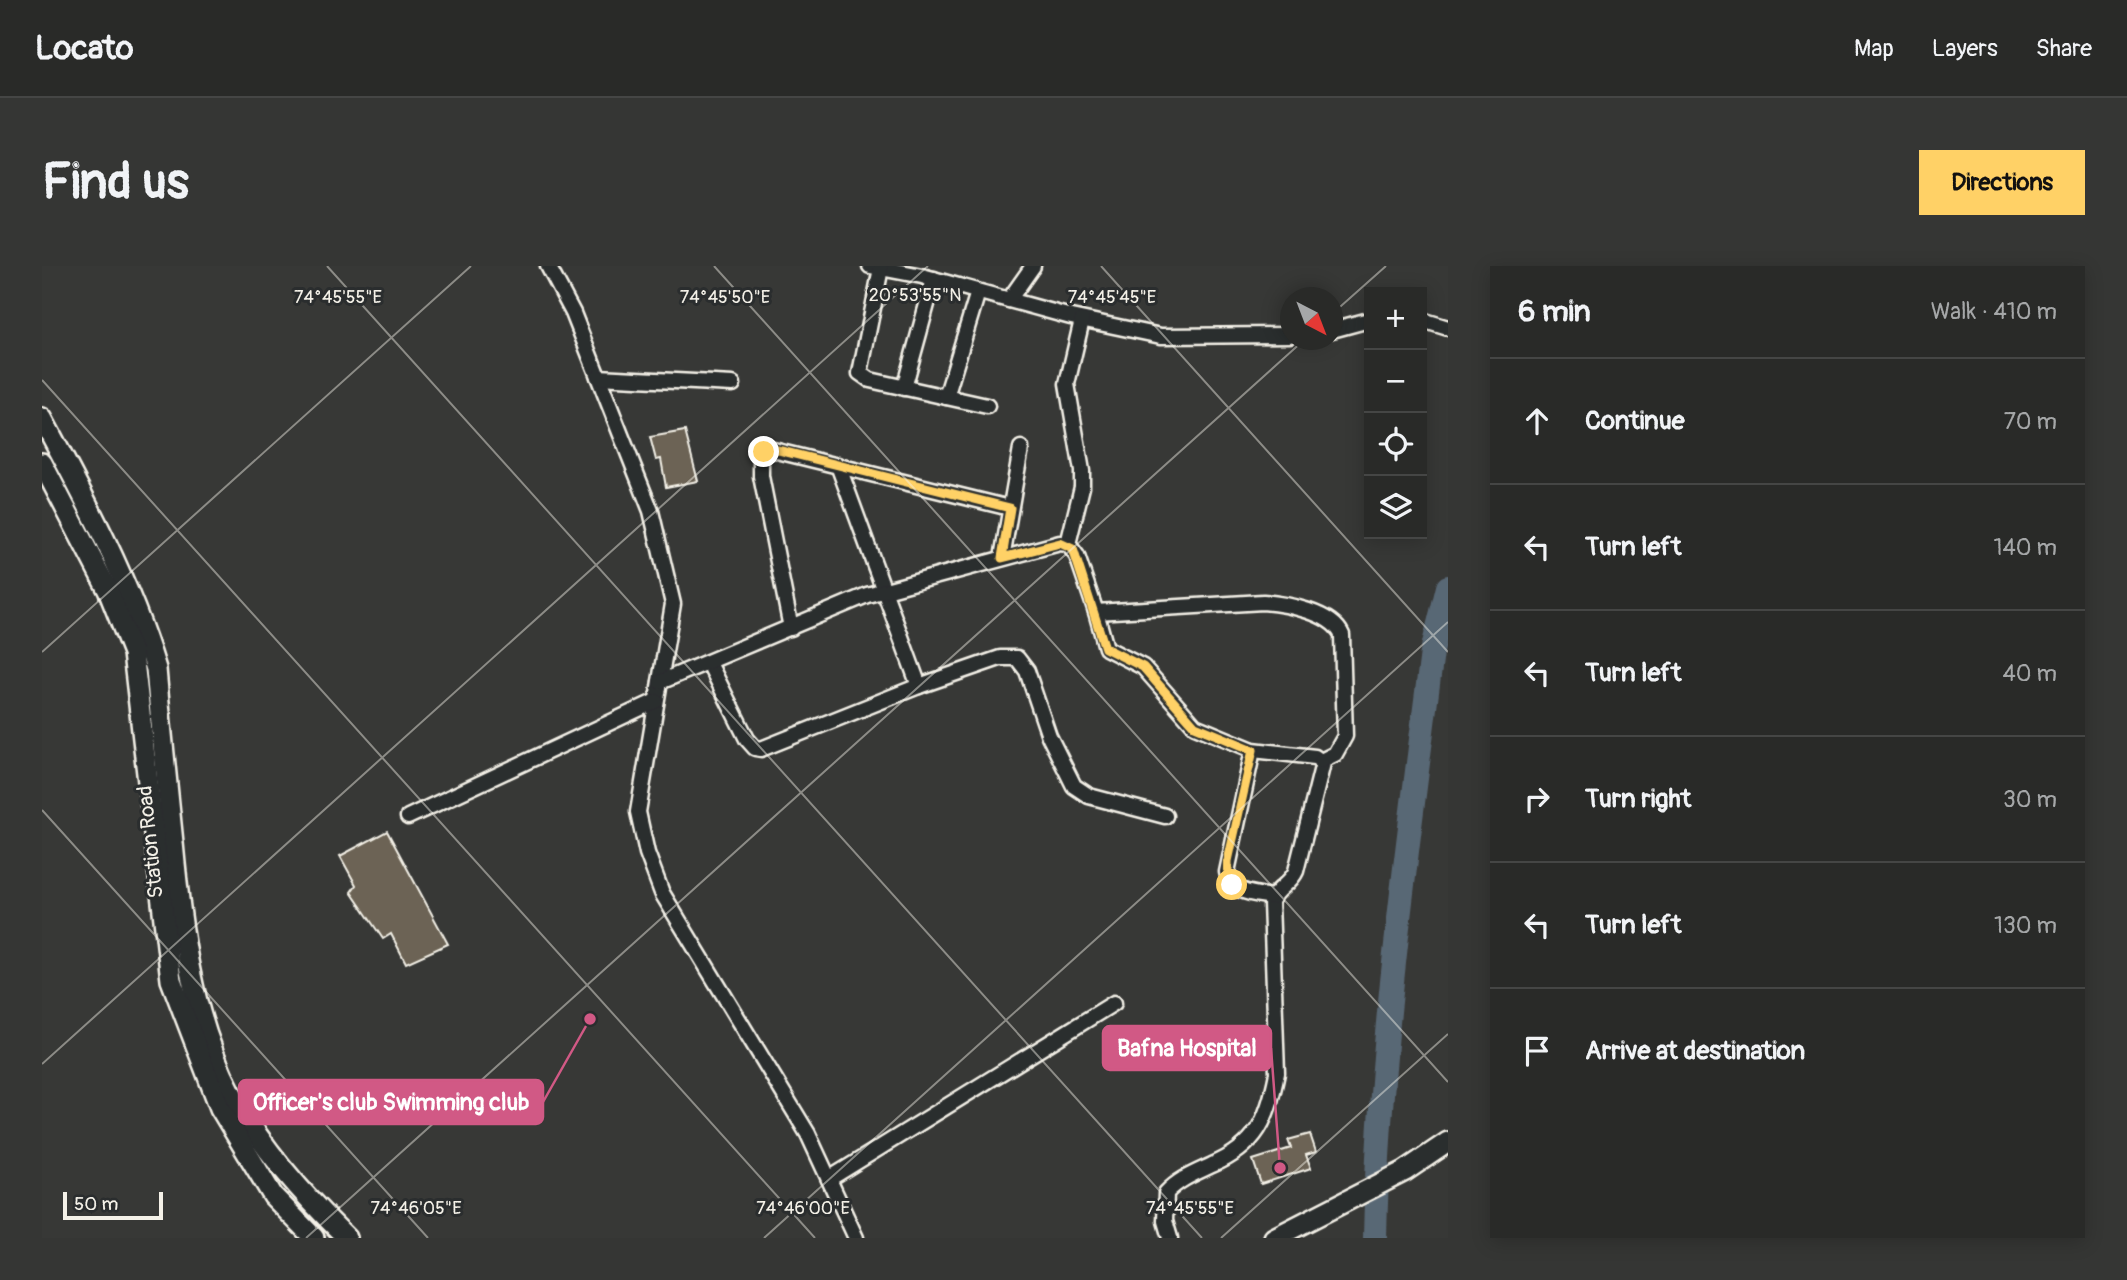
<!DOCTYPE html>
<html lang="en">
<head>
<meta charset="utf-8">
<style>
	body { margin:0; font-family:Pangolin,sans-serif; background:#353634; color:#f1f3f6 }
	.controls { position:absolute; right:21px; top:21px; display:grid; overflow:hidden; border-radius:0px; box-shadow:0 4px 18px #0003 }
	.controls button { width:63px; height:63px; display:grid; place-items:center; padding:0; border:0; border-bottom:2px solid #454645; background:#292a28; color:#f1f3f6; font:35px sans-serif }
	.compass { position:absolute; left:1238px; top:21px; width:63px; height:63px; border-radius:50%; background:#292a28; box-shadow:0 4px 18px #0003; rotate:138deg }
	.scale { position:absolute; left:21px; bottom:18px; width:100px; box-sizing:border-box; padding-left:7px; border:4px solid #f4f1e8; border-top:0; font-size:19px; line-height:24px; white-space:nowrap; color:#f4f1e8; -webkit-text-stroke:5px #2a2d2e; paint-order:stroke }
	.stop { position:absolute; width:21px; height:21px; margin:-16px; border:5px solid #ffd166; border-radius:50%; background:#fff }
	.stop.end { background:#ffd166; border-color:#fff; box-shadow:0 2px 7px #0008 }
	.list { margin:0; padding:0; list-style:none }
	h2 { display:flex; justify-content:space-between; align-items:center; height:91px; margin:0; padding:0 28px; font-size:30px }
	h2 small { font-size:23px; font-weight:400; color:#a5a7a8 }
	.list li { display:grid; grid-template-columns:46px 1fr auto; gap:21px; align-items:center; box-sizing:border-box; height:126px; padding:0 28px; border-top:2px solid #454645 }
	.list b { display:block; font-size:26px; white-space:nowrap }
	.list em { font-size:23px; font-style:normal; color:#a5a7a8 }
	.icon { flex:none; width:38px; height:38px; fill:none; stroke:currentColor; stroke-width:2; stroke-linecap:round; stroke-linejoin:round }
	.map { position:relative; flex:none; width:1406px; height:972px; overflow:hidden; border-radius:0px }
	header { display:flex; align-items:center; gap:42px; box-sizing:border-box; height:98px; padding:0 35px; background:#292a28; border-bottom:2px solid #454645 }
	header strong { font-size:33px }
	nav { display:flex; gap:38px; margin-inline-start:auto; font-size:24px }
	.intro { display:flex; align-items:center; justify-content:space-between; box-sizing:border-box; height:168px; padding:0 42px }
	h1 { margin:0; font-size:49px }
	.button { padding:18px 32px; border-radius:0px; background:#ffd166; color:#111; font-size:24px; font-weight:700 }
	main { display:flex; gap:42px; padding:0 42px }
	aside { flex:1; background:#292a28; border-radius:0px; box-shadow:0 4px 18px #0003 }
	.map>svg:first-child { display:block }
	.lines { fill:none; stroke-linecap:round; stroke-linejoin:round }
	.river { stroke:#596775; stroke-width:24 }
	.building { fill:#6c6454; stroke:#f4f1e8; stroke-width:2 }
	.minor-casing { stroke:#f4f1e8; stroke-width:19 }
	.major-casing { stroke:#f4f1e8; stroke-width:24 }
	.minor { stroke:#2a2d2e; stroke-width:14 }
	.major { stroke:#2a2d2e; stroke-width:19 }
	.route { stroke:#ffd166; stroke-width:9 }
	.ticks { fill:none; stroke:#f4f1e8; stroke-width:2; stroke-opacity:0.45 }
	.labels { text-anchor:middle; stroke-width:6; stroke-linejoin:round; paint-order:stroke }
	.street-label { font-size:21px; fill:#f4f1e8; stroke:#2a2d2e }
	.ticks-label { font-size:18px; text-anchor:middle; fill:#f4f1e8; stroke:#2a2d2e; stroke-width:6; stroke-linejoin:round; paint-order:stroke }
	.leader { fill:none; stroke:#d15985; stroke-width:2.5 }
	.callout-dot { fill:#d15985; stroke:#2a2d2e; stroke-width:2.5 }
	.callout { fill:#d15985; stroke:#d15985; stroke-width:2.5 }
	.callout-label { font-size:23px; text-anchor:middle; font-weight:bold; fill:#fff }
</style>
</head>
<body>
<header>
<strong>Locato</strong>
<nav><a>Map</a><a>Layers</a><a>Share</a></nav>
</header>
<div class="intro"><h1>Find us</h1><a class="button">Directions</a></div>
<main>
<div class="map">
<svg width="1406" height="972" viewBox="0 0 1406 972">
	<rect width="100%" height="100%" fill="#373836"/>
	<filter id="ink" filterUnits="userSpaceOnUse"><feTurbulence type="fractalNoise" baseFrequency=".0143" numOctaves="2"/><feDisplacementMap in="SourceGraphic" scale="14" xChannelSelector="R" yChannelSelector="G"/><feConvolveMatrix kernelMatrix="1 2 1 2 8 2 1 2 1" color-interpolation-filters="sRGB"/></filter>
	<g filter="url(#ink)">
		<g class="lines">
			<path class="river" d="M 1333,972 C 1337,775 1366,581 1390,386 L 1406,321"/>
		</g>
		<g class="building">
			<polygon points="643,165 656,215 624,221 619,193 614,194 608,171"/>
			<polygon points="345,565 406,678 364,697 349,668 341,673 309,626 314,619 298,590"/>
			<polygon points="1268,868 1274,886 1264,889 1269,902 1219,918 1211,894 1249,882 1246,874"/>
		</g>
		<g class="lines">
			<defs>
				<g id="minor">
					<polyline points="506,0 531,47 609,245 631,338 596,546 605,587 620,627 766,868 814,972"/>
					<polyline points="828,0 880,10 1029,51 1119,70 1248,69"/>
					<polyline points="839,2 818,107 828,114 945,140"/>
					<polyline points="967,34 991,0"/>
					<polyline points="1380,54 1406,62"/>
					<polyline points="1290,64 1327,54"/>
					<polyline points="556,111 691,118"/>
					<polyline points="862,122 892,13"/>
					<polyline points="904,131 936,26"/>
					<polyline points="796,199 877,420"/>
					<polyline points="1026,278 1040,221 1040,205 1025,118 1040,54"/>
					<polyline points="960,292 979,182"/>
					<path d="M 1054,346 L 1064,382 L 1101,401 L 1153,460 L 1211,484 L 1273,491 L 1281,497 L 1254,605 C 1248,619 1234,622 1229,636 L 1235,807 C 1226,853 1215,880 1170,899 C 1153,907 1137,913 1124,927 L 1123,955 L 1128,972"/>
					<polyline points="749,362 719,210 719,192 727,183 968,242"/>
					<polyline points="667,397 705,473 713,482 719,483 877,420 958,392 975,392 985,405 1007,470 1032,520 1047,530 1123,550"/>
					<path d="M 618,416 L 825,329 L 1018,277 L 1026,278 L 1035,290 L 1054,346 L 1221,336 C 1244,338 1290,346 1300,369 L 1303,470 L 1293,488 L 1279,495"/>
					<path d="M 1211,484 L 1185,606 C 1189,628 1213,628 1231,631"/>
					<polyline points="366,551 614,435"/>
					<polyline points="787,913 1072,737"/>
				</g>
				<g id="major">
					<path d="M 0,152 C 43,232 88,316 114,403 C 119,461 125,519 131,577 C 139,663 149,750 190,828 C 219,882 261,929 305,972"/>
					<polyline points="0,197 66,324 91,387 129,714 178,842 231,930 272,972"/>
					<polyline points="1232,972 1363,905 1406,876"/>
				</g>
			</defs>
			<use href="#minor" class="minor-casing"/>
			<use href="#major" class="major-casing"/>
			<use href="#minor" class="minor"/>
			<use href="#major" class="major"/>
		</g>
	</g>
	<g class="lines" filter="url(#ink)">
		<polyline class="route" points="722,186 736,184 968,242 960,292 1018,277 1031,283 1063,382 1101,401 1153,460 1211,484 1186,595 1186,612 1190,619"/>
	</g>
	<path class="ticks" d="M 285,0 L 1160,972M 672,0 L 1406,816M 1059,0 L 1406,386M 1290,48 L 1344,0M 0,114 L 773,972M 0,386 L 429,0M 0,544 L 386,972M 0,798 L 886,0M 264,972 L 1262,74M 722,972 L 1406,356M 1179,972 L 1406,768"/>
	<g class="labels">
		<g class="street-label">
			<text transform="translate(108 576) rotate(-96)" y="7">Station Road</text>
		</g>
	</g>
	<g class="ticks-label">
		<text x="873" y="35">20°53'55"N</text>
		<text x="296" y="37">74°45'55"E</text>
		<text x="683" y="37">74°45'50"E</text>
		<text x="1070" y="37">74°45'45"E</text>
		<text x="374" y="948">74°46'05"E</text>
		<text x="761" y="948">74°46'00"E</text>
		<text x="1148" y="948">74°45'55"E</text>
	</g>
	<path class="leader" d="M1238 902L1229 782M548 753L501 836"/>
	<g class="callout-dot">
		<circle cx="1238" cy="902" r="7"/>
		<circle cx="548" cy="753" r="7"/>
	</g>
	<g class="callout">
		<rect x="1061" y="760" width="168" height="44" rx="7"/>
		<rect x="197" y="814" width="304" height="44" rx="7"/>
	</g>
	<g class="callout-label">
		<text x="1145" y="790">Bafna Hospital</text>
		<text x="349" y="844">Officer's club Swimming club</text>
	</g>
</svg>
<div class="controls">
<button>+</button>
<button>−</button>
<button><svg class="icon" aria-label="locate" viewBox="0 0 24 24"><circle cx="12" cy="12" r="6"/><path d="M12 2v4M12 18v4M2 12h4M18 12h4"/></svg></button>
<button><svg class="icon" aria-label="layers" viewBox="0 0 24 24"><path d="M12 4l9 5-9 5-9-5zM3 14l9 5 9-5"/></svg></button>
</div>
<svg class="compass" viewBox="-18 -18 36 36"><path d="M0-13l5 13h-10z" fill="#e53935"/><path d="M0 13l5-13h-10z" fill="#a5a7a8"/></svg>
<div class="scale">50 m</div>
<div class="stop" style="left:1190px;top:619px"></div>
<div class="stop end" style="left:722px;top:186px"></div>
</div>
<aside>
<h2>6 min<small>Walk · 410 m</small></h2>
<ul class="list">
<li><svg class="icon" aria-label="ahead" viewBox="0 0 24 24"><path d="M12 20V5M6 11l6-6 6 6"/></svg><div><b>Continue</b></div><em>70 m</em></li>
<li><svg class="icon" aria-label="left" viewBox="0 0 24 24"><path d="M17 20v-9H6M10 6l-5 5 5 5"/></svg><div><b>Turn left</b></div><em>140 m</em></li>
<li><svg class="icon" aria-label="left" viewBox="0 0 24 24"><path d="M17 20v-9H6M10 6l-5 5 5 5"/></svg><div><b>Turn left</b></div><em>40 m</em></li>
<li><svg class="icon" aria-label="right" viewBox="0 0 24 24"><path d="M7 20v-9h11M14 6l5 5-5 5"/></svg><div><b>Turn right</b></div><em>30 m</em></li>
<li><svg class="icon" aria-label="left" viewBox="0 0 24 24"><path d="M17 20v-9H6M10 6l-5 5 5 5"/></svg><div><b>Turn left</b></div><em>130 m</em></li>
<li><svg class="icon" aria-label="arrive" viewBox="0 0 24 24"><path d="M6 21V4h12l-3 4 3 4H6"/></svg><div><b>Arrive at destination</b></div></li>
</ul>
</aside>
</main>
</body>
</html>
